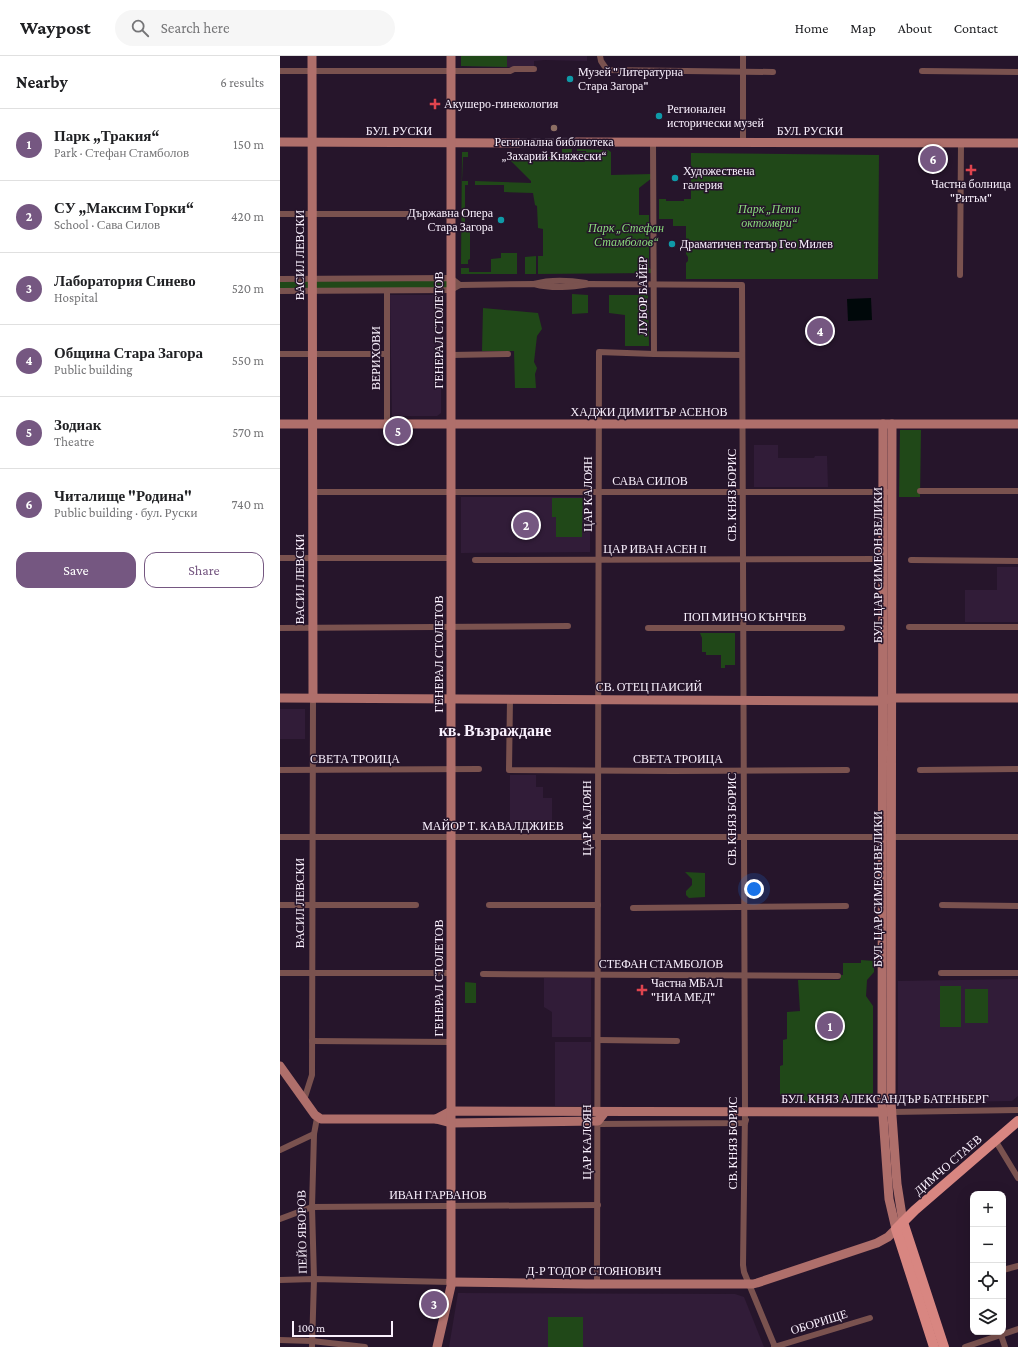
<!DOCTYPE html>
<html lang="en">
<head>
<meta charset="utf-8">
<style>
	body { margin:0; font-family:"Crimson Pro",serif; background:#f6f6f6; color:#202124 }
	.controls { position:absolute; right:12px; bottom:12px; display:grid; overflow:hidden; border-radius:8px; box-shadow:0 4px 16px #0002 }
	.controls button { width:36px; height:36px; display:grid; place-items:center; padding:0; border:0; border-bottom:1px solid #e0e0e0; background:#fff; color:#202124; font:20px sans-serif }
	.scale { position:absolute; left:12px; bottom:10px; width:101px; box-sizing:border-box; padding-left:4px; border:2px solid #faf1fe; border-top:0; font-size:11px; line-height:14px; white-space:nowrap; color:#faf1fe; -webkit-text-stroke:3px #26152b; paint-order:stroke }
	.you { position:absolute; left:474px; top:833px; width:14px; height:14px; margin:-10px; border:3px solid #fff; border-radius:50%; background:#1a73e8; box-shadow:0 0 0 6px #1a73e833 }
	.badge { display:grid; place-items:center; width:26px; height:26px; border-radius:50%; background:#755781; color:#fff; font-size:13px; font-weight:700 }
	.pin { position:absolute; translate:-50% -50%; border:2px solid #fff; box-shadow:0 1px 4px #0006 }
	.list { margin:0; padding:0; list-style:none }
	h2 { display:flex; justify-content:space-between; align-items:center; height:52px; margin:0; padding:0 16px; font-size:17px }
	h2 small { font-size:13px; font-weight:400; color:#757577 }
	.list li { display:grid; grid-template-columns:26px 1fr auto; gap:12px; align-items:center; box-sizing:border-box; height:72px; padding:0 16px; border-top:1px solid #e0e0e0 }
	.list b { display:block; font-size:15px; white-space:nowrap }
	.list p { margin:0; font-size:13px; white-space:nowrap; color:#757577 }
	.list em { font-size:13px; font-style:normal; color:#757577 }
	.actions { display:flex; gap:8px; padding:12px 16px }
	.actions a { flex:1; padding:9px 0; border:1px solid #755781; border-radius:12px; text-align:center; font-size:14px; color:#755781 }
	.actions .main { background:#755781; color:#fff }
	.icon { flex:none; width:22px; height:22px; fill:none; stroke:currentColor; stroke-width:2; stroke-linecap:round; stroke-linejoin:round }
	.map { position:relative; flex:none; width:738px; height:1291px; overflow:hidden }
	header { display:flex; align-items:center; gap:24px; box-sizing:border-box; height:56px; padding:0 20px; background:#fff; border-bottom:1px solid #e0e0e0 }
	header strong { font-size:19px }
	nav { display:flex; gap:22px; margin-inline-start:auto; font-size:14px }
	.search { width:280px; height:36px; background:#f6f6f6; display:flex; align-items:center; gap:10px; box-sizing:border-box; padding:0 14px; border-radius:22px; color:#757577; font-size:15px }
	main { display:flex }
	aside { flex:1; background:#fff }
	.map>svg:first-child { display:block }
	.built { fill:#311c38 }
	.green { fill:#204818 }
	.water { fill:#00080a }
	.lines { fill:none; stroke-linecap:round; stroke-linejoin:round }
	.secondary-tunnel { stroke:#46364b; stroke-width:9; stroke-dasharray:9 4.5; stroke-linecap:butt }
	.street { stroke:#7a524f; stroke-width:6 }
	.secondary { stroke:#af6f6b; stroke-width:9 }
	.primary { stroke:#d88681; stroke-width:10 }
	.culture-dot { fill:#0f9aa8; stroke:#26152b; stroke-width:1.5 }
	.health-dot { fill:#e0444e; stroke:#26152b; stroke-width:1.5 }
	.education-dot { fill:#8d6e63; stroke:#26152b; stroke-width:1.5 }
	.labels { text-anchor:middle; stroke-width:3; stroke-linejoin:round; paint-order:stroke }
	.poi-label { font-size:12px; fill:#faf1fe; stroke:#26152b; text-anchor:start }
	.street-label { font-size:12px; fill:#faf1fe; stroke:#26152b }
	.park-label { font-size:12px; font-style:italic; fill:#89d97b; stroke:#26152b }
	.district-label { font-size:16px; font-weight:bold; fill:#faf1fe; stroke:#26152b }
</style>
</head>
<body>
<header>
<strong>Waypost</strong>
<div class="search"><svg class="icon" aria-label="search" viewBox="0 0 24 24"><circle cx="10" cy="10" r="6"/><path d="M15 15l6 6"/></svg>Search here</div>
<nav><a>Home</a><a>Map</a><a>About</a><a>Contact</a></nav>
</header>
<main>
<aside>
<h2>Nearby<small>6 results</small></h2>
<ul class="list">
<li><span class="badge">1</span><div><b>Парк „Тракия“</b><p>Park · Стефан Стамболов</p></div><em>150 m</em></li>
<li><span class="badge">2</span><div><b>СУ „Максим Горки“</b><p>School · Сава Силов</p></div><em>420 m</em></li>
<li><span class="badge">3</span><div><b>Лаборатория Синево</b><p>Hospital</p></div><em>520 m</em></li>
<li><span class="badge">4</span><div><b>Община Стара Загора</b><p>Public building</p></div><em>550 m</em></li>
<li><span class="badge">5</span><div><b>Зодиак</b><p>Theatre</p></div><em>570 m</em></li>
<li><span class="badge">6</span><div><b>Читалище &quot;Родина&quot;</b><p>Public building · бул. Руски</p></div><em>740 m</em></li>
</ul>
<div class="actions"><a class="main">Save</a><a>Share</a></div>
</aside>
<div class="map">
<svg width="738" height="1291" viewBox="0 0 738 1291">
	<rect width="100%" height="100%" fill="#26152b"/>
	<g class="built">
		<polygon points="181,0 307,0 307,5 264,4 254,5 254,11 227,11 181,10"/>
		<polygon points="110,239 161,239 161,357 157,360 112,360"/>
		<polygon points="474,389 498,389 498,402 534,402 535,400 547,400 548,431 474,431"/>
		<polygon points="181,441 310,441 310,496 181,497"/>
		<polygon points="717,511 738,511 738,566 685,566 685,534 717,534"/>
		<rect x="0" y="653" width="25" height="30"/>
		<polygon points="230,719 256,719 256,731 263,731 263,742 272,742 272,775 230,775"/>
		<polygon points="264,922 311,922 311,981 272,981 272,956 264,951"/>
		<polygon points="738,923 738,1040 732,1045 618,1047 618,925"/>
		<rect x="275" y="986" width="36" height="64"/>
		<polygon points="178,1237 455,1238 464,1241 484,1291 169,1291"/>
	</g>
	<g class="green">
		<polygon points="181,0 227,0 227,11 181,10"/>
		<polygon points="282,93 292,93 291,106 305,106 304,102 304,104 294,104 294,97 305,96 306,99 303,100 304,101 306,99 306,95 297,95 297,93 328,94 331,96 331,119 372,118 372,122 359,132 359,159 369,159 369,212 371,213 371,217 258,218 258,200 263,200 263,173 258,172 257,150 255,149 253,137 224,136 224,129 195,129 195,125 251,127 251,125 228,102 264,102 264,101 282,101"/>
		<polygon points="182,96 188,96 188,101 183,101 182,125 188,125 188,129 185,129 185,171 190,172 190,203 188,204 188,208 181,208"/>
		<polygon points="411,97 599,99 598,223 406,223 406,207 408,205 408,201 406,198 406,170 393,170 393,163 379,163 379,143 386,143 386,145 404,145 404,143 411,143"/>
		<polygon points="221,197 237,197 237,218 181,218 181,212 189,212 189,216 211,216 211,203 221,202"/>
		<polygon points="256,200 256,218 245,218 245,201"/>
		<polygon points="171,222 171,234 0,235 0,223"/>
		<polygon points="292,238 308,239 308,257 292,258"/>
		<polygon points="329,239 368,239 369,290 345,290 345,259 329,257"/>
		<polygon points="203,252 258,257 262,273 257,280 254,306 257,312 255,318 256,332 235,332 234,295 202,295"/>
		<polygon points="620,374 641,374 640,441 619,441"/>
		<polygon points="272,442 303,442 302,481 276,481 276,461 272,461"/>
		<polygon points="420,577 455,577 455,609 445,609 445,612 441,612 441,599 426,599 426,596 422,596 422,582"/>
		<polygon points="405,816 425,817 425,841 409,842 406,839 406,835 412,829 412,823"/>
		<polygon points="581,904 594,905 594,916 587,924 586,940 593,950 593,1043 580,1043 578,1047 510,1047 510,1040 500,1040 500,1010 503,1009 503,984 507,983 507,956 520,955 518,924 560,924 561,919 563,919 563,907 581,907"/>
		<polygon points="185,926 196,927 196,947 185,947"/>
		<rect x="660" y="930" width="21" height="41"/>
		<rect x="685" y="933" width="23" height="34"/>
		<rect x="268" y="1261" width="35" height="30"/>
	</g>
	<polygon class="water" points="591,242 592,264 568,265 567,243"/>
	<g class="lines">
		<polyline class="secondary-tunnel" points="238,87 297,86"/>
		<g class="street">
			<polyline points="320,0 321,5 327,14 493,16"/>
			<polyline points="0,15 230,15 234,13 254,13"/>
			<polyline points="642,15 738,16"/>
			<polyline points="373,86 374,298"/>
			<polyline points="463,86 463,0"/>
			<polyline points="0,158 171,158"/>
			<polyline points="680,219 681,87"/>
			<polyline points="0,223 171,222 180,229"/>
			<path d="M 254,228 C 271,223 288,224 306,227"/>
			<path d="M 0,235 L 171,234 L 180,229 L 254,228 C 273,233 291,231 310,228 L 462,229 L 465,1056 L 463,1209 L 464,1216 L 495,1291"/>
			<polyline points="107,235 107,369"/>
			<polyline points="0,298 107,298"/>
			<polyline points="171,299 228,298"/>
			<polyline points="640,435 738,435"/>
			<polyline points="32,436 607,436"/>
			<polyline points="0,502 171,502"/>
			<polyline points="195,504 602,503"/>
			<polyline points="631,504 738,505"/>
			<polyline points="629,571 738,571"/>
			<polyline points="0,572 288,570"/>
			<polyline points="368,572 562,572"/>
			<polyline points="230,643 229,714 393,715 567,714"/>
			<polyline points="0,714 199,713"/>
			<polyline points="640,714 738,713"/>
			<polyline points="0,781 738,781"/>
			<polyline points="0,849 136,849"/>
			<polyline points="209,849 318,849"/>
			<polyline points="662,849 738,850"/>
			<polyline points="353,852 566,850"/>
			<polyline points="0,917 171,917"/>
			<polyline points="661,917 738,917"/>
			<polyline points="203,918 558,920"/>
			<polyline points="318,984 397,985"/>
			<polyline points="32,985 171,986"/>
			<polyline points="24,1044 32,1019 33,642"/>
			<polyline points="611,1056 738,1054"/>
			<polyline points="318,1065 320,1068 465,1067 466,1064"/>
			<polyline points="715,1084 738,1122"/>
			<polyline points="0,1094 34,1078"/>
			<polyline points="0,1163 32,1151 318,1149"/>
			<polyline points="723,1214 738,1210"/>
			<polyline points="0,1224 34,1223 171,1226"/>
			<polyline points="317,1228 319,296 374,298 462,299"/>
			<polyline points="721,1279 725,1291"/>
			<polyline points="0,1284 32,1285 85,1291"/>
			<polyline points="32,1291 34,1223 32,1151 34,1078 37,1062"/>
			<polyline points="494,1291 590,1262"/>
			<polyline points="685,1291 738,1273"/>
		</g>
		<g class="secondary">
			<polyline points="32,0 33,642"/>
			<polyline points="0,86 238,87"/>
			<polyline points="297,86 738,87"/>
			<polyline points="0,368 738,368"/>
			<polyline points="612,368 611,1046 617,1128 623,1166"/>
			<polyline points="0,642 594,645 602,645 612,642 738,642"/>
			<polyline points="0,1010 35,1059 41,1063 156,1063 171,1067 318,1065 325,1056"/>
			<polyline points="156,1063 171,1055 608,1056"/>
			<polyline points="171,1226 306,1228 473,1228 477,1227 597,1187 608,1181 616,1173 609,1143 602,1046 603,368"/>
			<polyline points="157,1291 171,1230 171,0"/>
		</g>
		<g class="primary">
			<polyline points="623,1166 664,1291"/>
			<polyline points="654,1291 616,1173 635,1154 738,1065"/>
		</g>
	</g>
	<g class="culture-dot">
		<circle cx="290" cy="23" r="4"/>
		<circle cx="379" cy="60" r="4"/>
		<circle cx="395" cy="122" r="4"/>
		<circle cx="221" cy="164" r="4"/>
		<circle cx="392" cy="188" r="4"/>
	</g>
	<g class="health-dot">
		<path d="M153 42h4v4h4v4h-4v4h-4v-4h-4v-4h4z"/>
		<path d="M689 108h4v4h4v4h-4v4h-4v-4h-4v-4h4z"/>
		<path d="M360 928h4v4h4v4h-4v4h-4v-4h-4v-4h4z"/>
	</g>
	<circle class="education-dot" cx="274" cy="72" r="4"/>
	<g class="labels">
		<g class="poi-label">
			<text x="298" y="20">Музей "Литературна<tspan x="298" dy="14">Стара Загора"</tspan></text>
			<text x="164" y="52">Акушеро-гинекология</text>
			<text x="387" y="57">Регионален<tspan x="387" dy="14">исторически музей</tspan></text>
			<text x="274" y="90" text-anchor="middle">Регионална библиотека<tspan x="274" dy="14">„Захарий Княжески“</tspan></text>
			<text x="403" y="119">Художествена<tspan x="403" dy="14">галерия</tspan></text>
			<text x="691" y="132" text-anchor="middle">Частна болница<tspan x="691" dy="14">"Ритъм"</tspan></text>
			<text x="213" y="161" text-anchor="end">Държавна Опера<tspan x="213" dy="14">Стара Загора</tspan></text>
			<text x="400" y="192">Драматичен театър Гео Милев</text>
			<text x="371" y="931">Частна МБАЛ<tspan x="371" dy="14">"НИА МЕД"</tspan></text>
		</g>
		<g class="street-label">
			<text x="119" y="79">БУЛ. РУСКИ</text>
			<text x="530" y="79">БУЛ. РУСКИ</text>
			<text transform="translate(20 199) rotate(-90)" y="4">ВАСИЛ ЛЕВСКИ</text>
			<text transform="translate(363 240) rotate(-90)" y="4">ЛУБОР БАЙЕР</text>
			<text transform="translate(159 274) rotate(-90)" y="4">ГЕНЕРАЛ СТОЛЕТОВ</text>
			<text transform="translate(96 302) rotate(-90)" y="4">ВЕРИХОВИ</text>
			<text x="369" y="360">ХАДЖИ ДИМИТЪР АСЕНОВ</text>
			<text x="370" y="429">САВА СИЛОВ</text>
			<text transform="translate(308 438) rotate(-90)" y="4">ЦАР КАЛОЯН</text>
			<text transform="translate(452 439) rotate(-90)" y="4">СВ. КНЯЗ БОРИС</text>
			<text x="375" y="497">ЦАР ИВАН АСЕН II</text>
			<text transform="translate(598 509) rotate(-90)" y="4">БУЛ. ЦАР СИМЕОН ВЕЛИКИ</text>
			<text transform="translate(20 523) rotate(-90)" y="4">ВАСИЛ ЛЕВСКИ</text>
			<text x="465" y="565">ПОП МИНЧО КЪНЧЕВ</text>
			<text transform="translate(159 598) rotate(-90)" y="4">ГЕНЕРАЛ СТОЛЕТОВ</text>
			<text x="369" y="635">СВ. ОТЕЦ ПАИСИЙ</text>
			<text x="75" y="707">СВЕТА ТРОИЦА</text>
			<text x="398" y="707">СВЕТА ТРОИЦА</text>
			<text transform="translate(307 762) rotate(-90)" y="4">ЦАР КАЛОЯН</text>
			<text transform="translate(452 763) rotate(-90)" y="4">СВ. КНЯЗ БОРИС</text>
			<text x="213" y="774">МАЙОР Т. КАВАЛДЖИЕВ</text>
			<text transform="translate(598 833) rotate(-90)" y="4">БУЛ. ЦАР СИМЕОН ВЕЛИКИ</text>
			<text transform="translate(20 847) rotate(-90)" y="4">ВАСИЛ ЛЕВСКИ</text>
			<text x="381" y="912">СТЕФАН СТАМБОЛОВ</text>
			<text transform="translate(159 922) rotate(-90)" y="4">ГЕНЕРАЛ СТОЛЕТОВ</text>
			<text x="605" y="1047">БУЛ. КНЯЗ АЛЕКСАНДЪР БАТЕНБЕРГ</text>
			<text transform="translate(307 1086) rotate(-90)" y="4">ЦАР КАЛОЯН</text>
			<text transform="translate(453 1087) rotate(-90)" y="4">СВ. КНЯЗ БОРИС</text>
			<text transform="translate(668 1109) rotate(-41)" y="4">ДИМЧО СТАЕВ</text>
			<text x="158" y="1143">ИВАН ГАРВАНОВ</text>
			<text transform="translate(22 1176) rotate(-91)" y="4">ПЕЙО ЯВОРОВ</text>
			<text x="314" y="1219">Д-Р ТОДОР СТОЯНОВИЧ</text>
			<text transform="translate(539 1266) rotate(-17)" y="4">ОБОРИЩЕ</text>
		</g>
		<g class="park-label">
			<text x="489" y="157">Парк „Пети<tspan x="489" dy="14">октомври“</tspan></text>
			<text x="346" y="176">Парк „Стефан<tspan x="346" dy="14">Стамболов“</tspan></text>
		</g>
		<g class="district-label">
			<text x="215" y="680">кв. Възраждане</text>
		</g>
	</g>
</svg>
<div class="controls">
<button>+</button>
<button>−</button>
<button><svg class="icon" aria-label="locate" viewBox="0 0 24 24"><circle cx="12" cy="12" r="6"/><path d="M12 2v4M12 18v4M2 12h4M18 12h4"/></svg></button>
<button><svg class="icon" aria-label="layers" viewBox="0 0 24 24"><path d="M12 4l9 5-9 5-9-5zM3 14l9 5 9-5"/></svg></button>
</div>
<div class="scale">100 m</div>
<div class="you"></div>
<div class="pin badge" style="left:550px;top:970px">1</div>
<div class="pin badge" style="left:246px;top:469px">2</div>
<div class="pin badge" style="left:154px;top:1248px">3</div>
<div class="pin badge" style="left:540px;top:275px">4</div>
<div class="pin badge" style="left:118px;top:375px">5</div>
<div class="pin badge" style="left:653px;top:103px">6</div>
</div>
</main>
</body>
</html>
